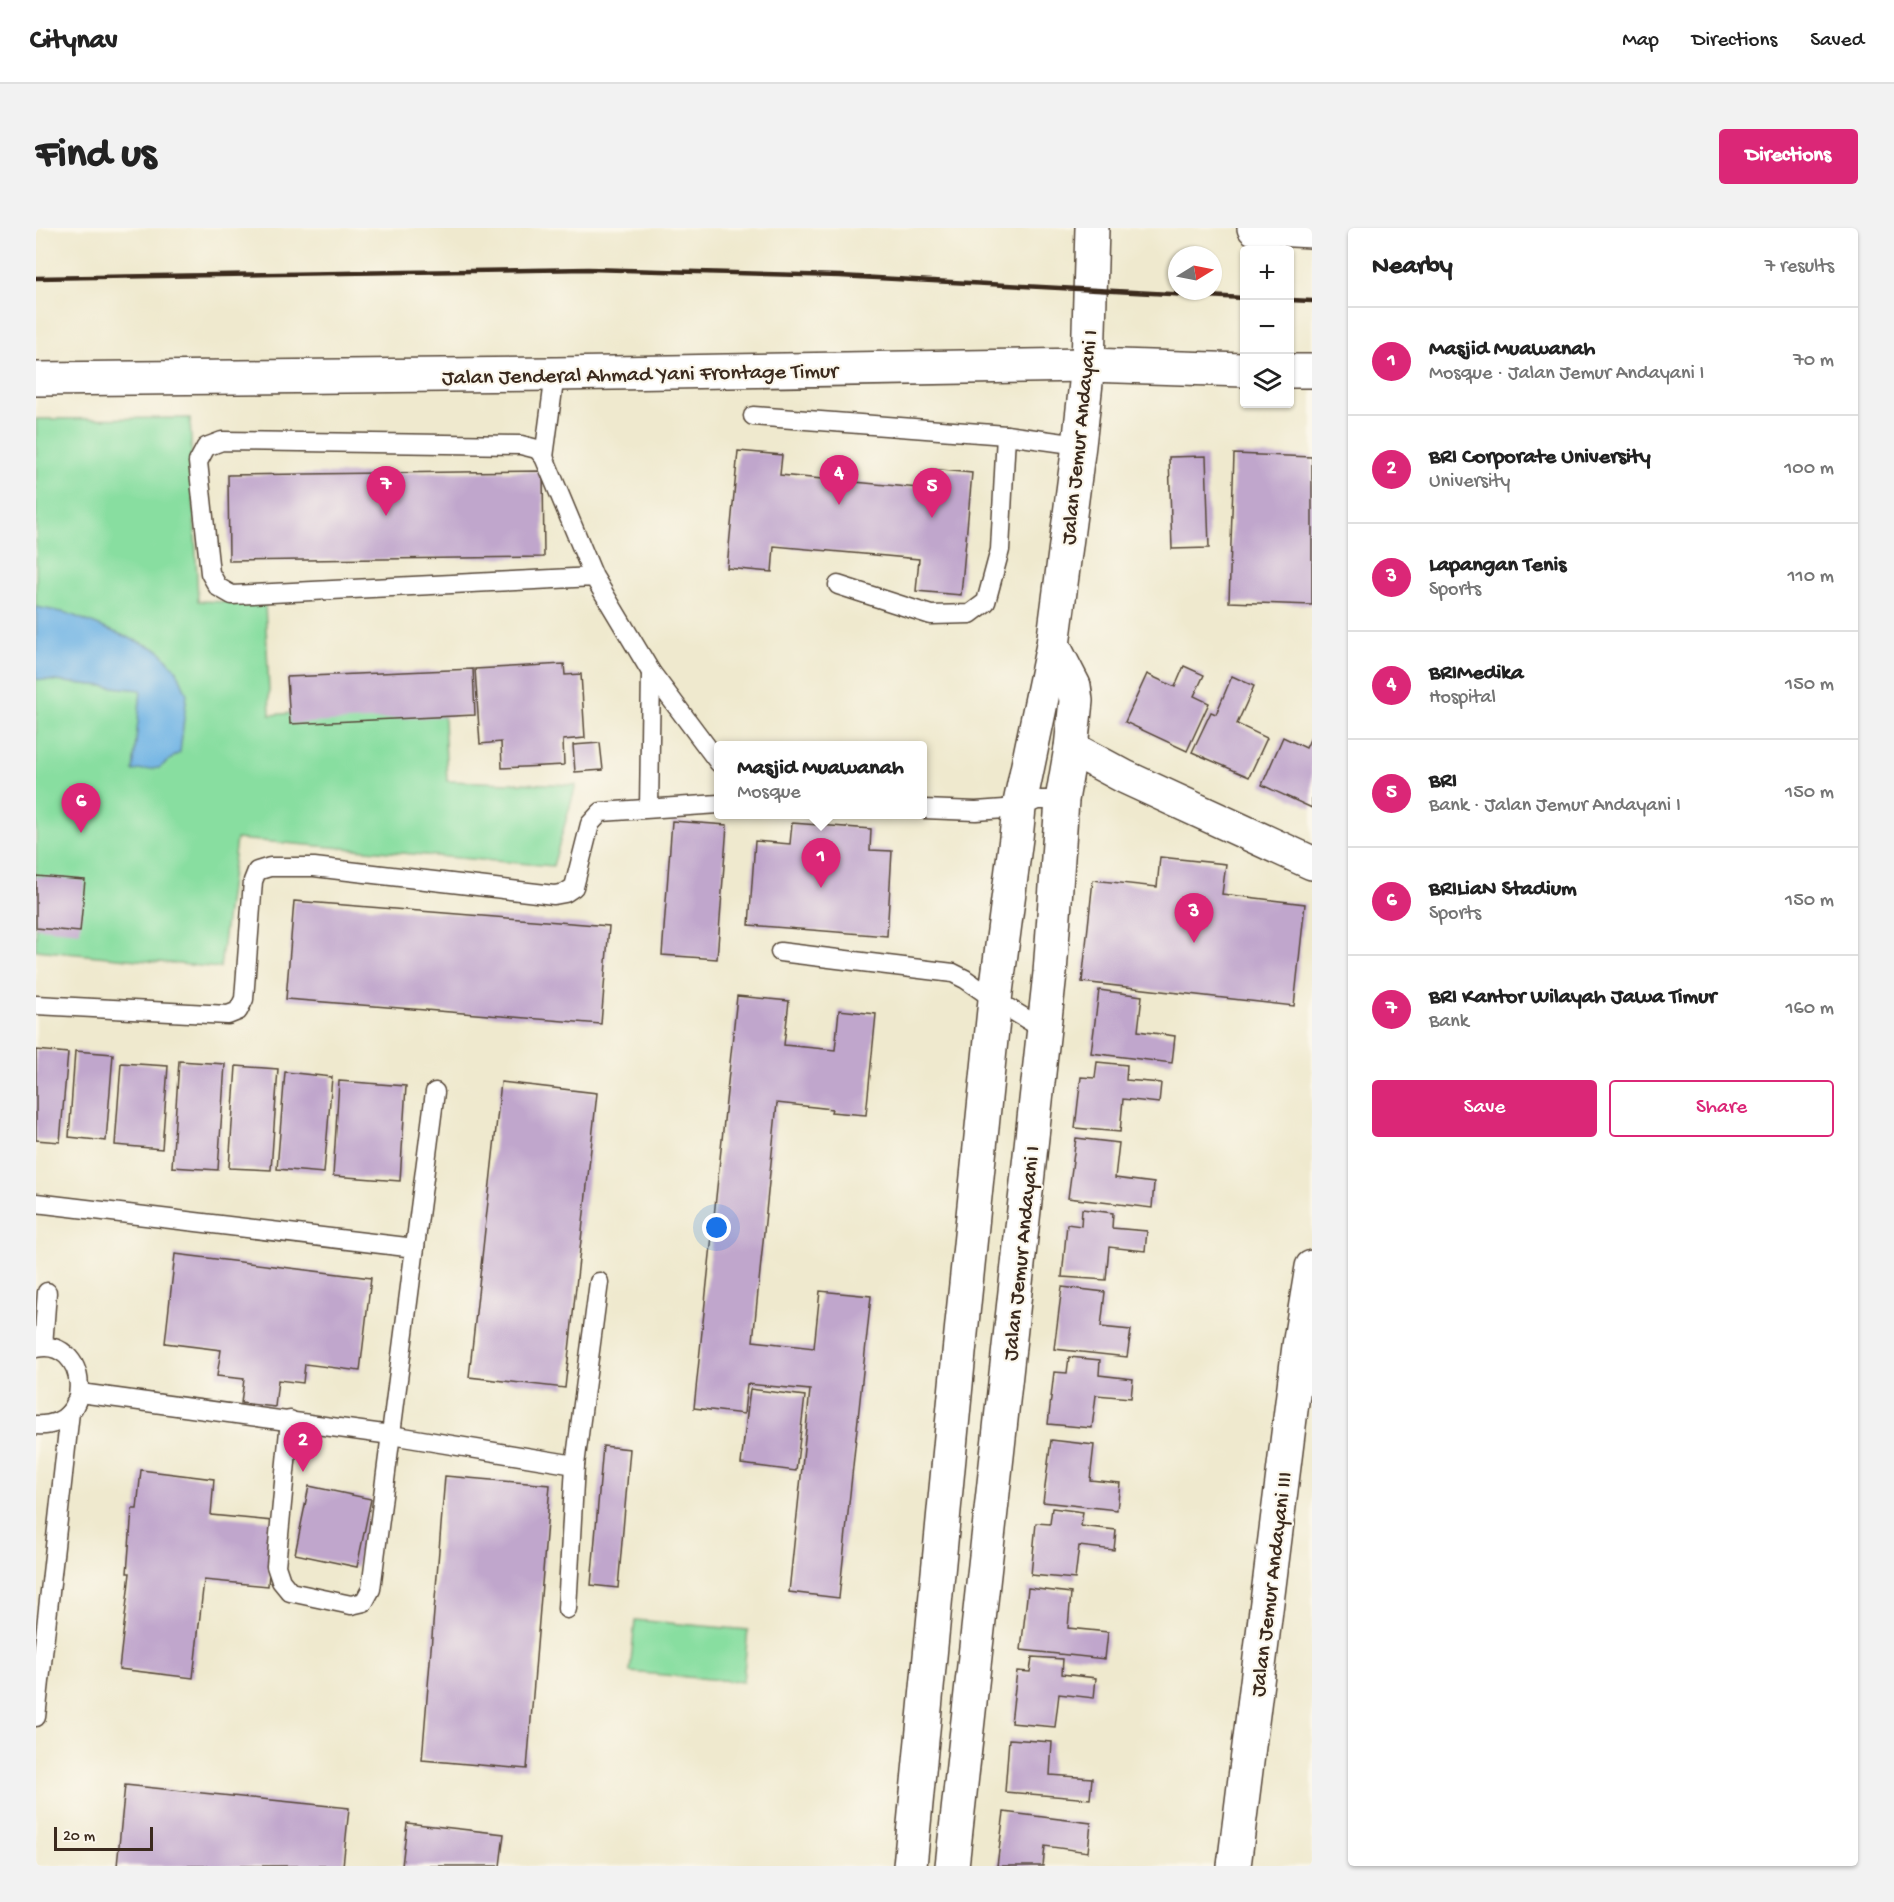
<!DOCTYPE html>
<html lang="en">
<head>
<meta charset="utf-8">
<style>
	body { margin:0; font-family:"Gochi Hand",sans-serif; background:#f2f2f2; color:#222 }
	.controls { position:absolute; right:18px; top:18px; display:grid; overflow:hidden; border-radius:6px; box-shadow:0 2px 4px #0004 }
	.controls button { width:54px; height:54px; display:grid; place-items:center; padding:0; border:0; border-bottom:2px solid #e0e0e0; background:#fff; color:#222; font:30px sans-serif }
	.compass { position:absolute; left:1132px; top:18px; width:54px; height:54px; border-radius:50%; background:#fff; box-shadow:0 2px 4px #0004; rotate:80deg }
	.scale { position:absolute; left:18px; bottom:15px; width:99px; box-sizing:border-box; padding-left:6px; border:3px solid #3b2a1e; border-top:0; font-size:16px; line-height:21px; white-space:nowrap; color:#3b2a1e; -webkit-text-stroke:4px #fbf7ec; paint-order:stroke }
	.you { position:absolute; left:681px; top:1000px; width:21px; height:21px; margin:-15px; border:4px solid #fff; border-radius:50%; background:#1a73e8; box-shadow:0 0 0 9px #1a73e833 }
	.badge { display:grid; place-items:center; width:39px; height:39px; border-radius:50%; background:#db2777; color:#fff; font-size:20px; font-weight:700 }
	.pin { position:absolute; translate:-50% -50px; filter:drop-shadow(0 2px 3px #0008) }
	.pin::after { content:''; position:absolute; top:32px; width:21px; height:18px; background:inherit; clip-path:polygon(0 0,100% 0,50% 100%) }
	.popup { position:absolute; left:678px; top:513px; width:213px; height:78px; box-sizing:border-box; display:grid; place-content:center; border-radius:6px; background:#fff; filter:drop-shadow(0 2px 4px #0005); font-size:20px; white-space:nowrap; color:#767676 }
	.popup b { font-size:22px; color:#222 }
	.popup::after { content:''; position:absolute; left:50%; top:100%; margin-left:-12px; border:12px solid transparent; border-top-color:#fff }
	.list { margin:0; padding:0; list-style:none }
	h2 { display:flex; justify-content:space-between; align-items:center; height:78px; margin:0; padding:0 24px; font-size:26px }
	h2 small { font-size:20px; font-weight:400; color:#767676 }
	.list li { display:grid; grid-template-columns:39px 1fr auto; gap:18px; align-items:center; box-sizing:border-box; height:108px; padding:0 24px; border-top:2px solid #e0e0e0 }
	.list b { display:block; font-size:22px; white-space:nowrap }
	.list p { margin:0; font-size:20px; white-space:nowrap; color:#767676 }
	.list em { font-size:20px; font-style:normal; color:#767676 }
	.actions { display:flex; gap:12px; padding:18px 24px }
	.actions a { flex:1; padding:14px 0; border:2px solid #db2777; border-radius:6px; text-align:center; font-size:21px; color:#db2777 }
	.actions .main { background:#db2777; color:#fff }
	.icon { flex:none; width:33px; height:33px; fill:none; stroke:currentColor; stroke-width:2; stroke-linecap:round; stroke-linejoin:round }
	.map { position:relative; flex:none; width:1276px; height:1638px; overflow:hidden; border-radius:6px }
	header { display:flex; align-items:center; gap:36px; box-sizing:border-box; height:84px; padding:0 30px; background:#fff; border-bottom:2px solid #e0e0e0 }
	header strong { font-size:28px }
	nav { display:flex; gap:33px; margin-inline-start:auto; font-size:21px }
	.intro { display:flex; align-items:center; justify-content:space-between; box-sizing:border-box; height:144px; padding:0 36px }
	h1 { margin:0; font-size:42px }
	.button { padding:15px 27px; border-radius:6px; background:#db2777; color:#fff; font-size:21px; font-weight:700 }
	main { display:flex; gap:36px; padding:0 36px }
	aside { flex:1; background:#fff; border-radius:6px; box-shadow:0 2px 4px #0004 }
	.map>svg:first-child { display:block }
	.green { fill:#88dea0; stroke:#62845f; stroke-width:1.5 }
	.water { fill:#6db2e4; stroke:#546e81; stroke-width:1.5 }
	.building { fill:#c0a6cc }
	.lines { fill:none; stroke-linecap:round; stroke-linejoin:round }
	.lane-casing { stroke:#564738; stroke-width:21 }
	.street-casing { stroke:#564738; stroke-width:36 }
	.secondary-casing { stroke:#564738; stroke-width:36 }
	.highway-casing { stroke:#564738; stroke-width:36 }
	.lane { stroke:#fff; stroke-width:18 }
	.street { stroke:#fff; stroke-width:33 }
	.secondary { stroke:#fff; stroke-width:33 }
	.highway { stroke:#fff; stroke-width:33 }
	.rail { stroke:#3b2a1e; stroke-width:4.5 }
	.labels { text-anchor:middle; stroke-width:4.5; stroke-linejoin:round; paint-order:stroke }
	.street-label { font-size:22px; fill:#3b2a1e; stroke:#fbf7ec }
</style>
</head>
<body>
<header>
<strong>Citynav</strong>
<nav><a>Map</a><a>Directions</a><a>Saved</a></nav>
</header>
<div class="intro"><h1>Find us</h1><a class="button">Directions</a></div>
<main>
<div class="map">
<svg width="1276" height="1638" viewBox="0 0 1276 1638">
	<rect width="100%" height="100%" fill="#fbf7ec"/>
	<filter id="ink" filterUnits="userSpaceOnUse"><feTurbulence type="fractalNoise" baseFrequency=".0167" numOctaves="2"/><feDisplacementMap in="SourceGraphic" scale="12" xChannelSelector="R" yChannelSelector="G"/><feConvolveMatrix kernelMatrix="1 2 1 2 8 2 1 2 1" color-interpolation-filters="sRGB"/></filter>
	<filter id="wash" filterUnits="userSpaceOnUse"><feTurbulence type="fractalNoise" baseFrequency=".008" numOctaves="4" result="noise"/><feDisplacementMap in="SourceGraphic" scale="24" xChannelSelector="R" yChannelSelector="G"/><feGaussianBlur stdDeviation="1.35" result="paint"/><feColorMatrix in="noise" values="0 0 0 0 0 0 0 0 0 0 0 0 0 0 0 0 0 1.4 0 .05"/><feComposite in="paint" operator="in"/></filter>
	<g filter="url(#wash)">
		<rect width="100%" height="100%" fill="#efe9ce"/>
		<g class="green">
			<polygon points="154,190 162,373 229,375 234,487 407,472 411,553 540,557 517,638 200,611 184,740 0,722 0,191"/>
			<polygon points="599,1392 712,1402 707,1454 594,1444"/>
		</g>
		<polygon class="water" points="0,379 31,385 123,422 141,443 151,466 144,524 123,540 97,543 105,462 0,451"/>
		<g id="blocks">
			<g class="building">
				<polygon points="702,223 746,227 744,247 893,261 895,241 936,245 925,367 880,363 883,331 738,318 736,344 691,340"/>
				<polygon points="1198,226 1276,229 1276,377 1193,374"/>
				<polygon points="1170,228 1173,320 1136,321 1133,229"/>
				<polygon points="507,243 508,329 193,333 192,247"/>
				<polygon points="528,436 529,447 545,446 549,510 527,512 528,537 466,540 465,514 444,516 439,441"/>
				<polygon points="1148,438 1168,447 1158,468 1173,475 1151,523 1089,494 1111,446 1139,459"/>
				<polygon points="437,441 439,487 254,496 251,449"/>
				<polygon points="1196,448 1218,458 1201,496 1231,510 1213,549 1156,524 1175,484 1180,486"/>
				<polygon points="1276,507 1276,580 1226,557 1247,509 1270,520"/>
				<polygon points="564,515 567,542 539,544 537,517"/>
				<polygon points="636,593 691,597 681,731 626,727"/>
				<polygon points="756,595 835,601 834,622 856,623 851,708 713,697 719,613 754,616"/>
				<polygon points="1124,629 1190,636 1186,666 1269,676 1258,778 1046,754 1057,652 1121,659"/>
				<polygon points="0,648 49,652 44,704 0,700"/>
				<polygon points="258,673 573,698 565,796 250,771"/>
				<polygon points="1063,762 1106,768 1102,803 1139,808 1136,835 1055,825"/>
				<polygon points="701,768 753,773 748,817 799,822 803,782 840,786 830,887 795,884 796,881 741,875 717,1113 778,1120 784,1063 835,1068 803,1370 753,1364 774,1162 711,1156 708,1186 658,1180"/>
				<polygon points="0,822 32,825 24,914 0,912"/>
				<polygon points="39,823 77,826 70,913 33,909"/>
				<polygon points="143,833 189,836 182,942 136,939"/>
				<polygon points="1061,834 1091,837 1090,852 1125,855 1123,875 1087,871 1084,904 1039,900 1045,849 1059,850"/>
				<polygon points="85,835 132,838 126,921 79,917"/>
				<polygon points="200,838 242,841 235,942 193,940"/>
				<polygon points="249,844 296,849 288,945 241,941"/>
				<polygon points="303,853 370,858 364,953 297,948"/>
				<polygon points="465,854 561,865 529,1160 433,1149"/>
				<polygon points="1040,910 1083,915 1079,950 1118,955 1116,980 1032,970"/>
				<polygon points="1046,981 1077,985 1076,1000 1111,1003 1109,1023 1073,1019 1070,1052 1026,1049 1031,996 1045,998"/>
				<polygon points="139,1026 335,1050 324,1143 269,1136 267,1155 242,1152 239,1179 205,1175 208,1151 181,1148 185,1122 129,1115"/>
				<polygon points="1026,1059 1069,1064 1065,1099 1095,1102 1091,1129 1018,1121"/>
				<polygon points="1033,1129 1064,1132 1063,1147 1097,1151 1095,1170 1060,1167 1056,1200 1012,1196 1018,1144 1031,1145"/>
				<polygon points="714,1161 769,1168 760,1243 705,1236"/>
				<polygon points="1015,1212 1058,1217 1054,1252 1084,1255 1081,1282 1007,1274"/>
				<polygon points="567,1218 594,1221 582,1360 555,1357"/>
				<polygon points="105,1242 178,1251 175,1287 237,1293 232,1358 168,1352 157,1450 83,1441 94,1345 91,1345 96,1281 101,1281"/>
				<polygon points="409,1248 514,1257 491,1541 386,1532"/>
				<polygon points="273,1258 335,1271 321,1339 259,1326"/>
				<polygon points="1016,1280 1047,1284 1045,1298 1080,1302 1078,1322 1043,1318 1039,1351 995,1347 1000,1295 1014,1296"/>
				<polygon points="992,1360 1035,1365 1032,1400 1072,1404 1069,1431 985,1422"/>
				<polygon points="996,1429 1027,1431 1026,1446 1060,1450 1058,1470 1023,1466 1019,1499 975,1495 981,1443 994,1444"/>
				<polygon points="973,1511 1016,1514 1014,1547 1056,1550 1054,1571 969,1564"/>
				<polygon points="89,1557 313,1580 307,1638 81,1638"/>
				<polygon points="968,1584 1055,1595 1052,1624 1009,1618 1007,1638 961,1638"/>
				<polygon points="371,1595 468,1606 464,1638 366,1638"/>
			</g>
		</g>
	</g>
	<g filter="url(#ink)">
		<use href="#blocks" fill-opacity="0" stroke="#564738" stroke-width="1.5"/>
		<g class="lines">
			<defs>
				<g id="lane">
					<polyline points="717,188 970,207 1043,217"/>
					<polyline points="508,229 519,146"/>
					<polyline points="558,349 196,367 182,359 174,345 162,234 170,219 186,213 485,217 501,221 508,229 558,349 615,444 683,535"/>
					<polyline points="802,357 895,387 934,386 950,374 964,322 970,207"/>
					<polyline points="613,580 615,444"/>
					<polyline points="887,581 940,583 983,580 1001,572 1026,572"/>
					<polyline points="744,724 917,745 929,751 959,772 1007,801"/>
					<polyline points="0,777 192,787 202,783 208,771 217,653 221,643 234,639 278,639 518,667 529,665 538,659 554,596 565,584 683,576"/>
					<polyline points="0,975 379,1020"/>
					<polyline points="7,1118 11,1064"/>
					<path d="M 0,1120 C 52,1108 62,1201 0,1197"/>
					<polyline points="44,1165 355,1207 539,1237"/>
					<polyline points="254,1192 240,1338 245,1353 254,1364 315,1377 328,1374 335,1361 399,864"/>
					<polyline points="531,1381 539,1237 563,1054"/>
					<polyline points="0,1489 34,1184"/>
				</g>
				<g id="street">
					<polyline points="1035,520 1089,549 1276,635"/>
					<polyline points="874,1638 923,1125 959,772 980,610 983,580 1017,417 1043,217 1052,137 1056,0"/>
					<polyline points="916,1638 1014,745 1026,572 1035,520 1040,473 1038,458 1017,417"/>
					<polyline points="1198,1638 1263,1118 1276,1039"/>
				</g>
				<g id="secondary">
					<polyline points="1254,143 1276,143"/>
					<polyline points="0,151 519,146 1052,137 1208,142"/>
				</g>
				<polyline id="highway" points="1218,0 1276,3"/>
			</defs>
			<use href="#lane" class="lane-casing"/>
			<use href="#street" class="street-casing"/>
			<use href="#secondary" class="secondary-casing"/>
			<use href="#highway" class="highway-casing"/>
			<use href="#lane" class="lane"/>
			<use href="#street" class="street"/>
			<use href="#secondary" class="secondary"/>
			<use href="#highway" class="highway"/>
			<g class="rail">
				<polyline points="0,50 552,41 804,48 1208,70"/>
				<polyline points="1254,72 1276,73"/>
			</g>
		</g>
	</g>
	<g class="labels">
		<g class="street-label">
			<text transform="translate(604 144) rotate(-1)" y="8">Jalan Jenderal Ahmad Yani Frontage Timur</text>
			<text transform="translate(1041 209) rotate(-84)" y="8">Jalan Jemur Andayani I</text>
			<text transform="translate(983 1025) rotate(-84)" y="8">Jalan Jemur Andayani I</text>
			<text transform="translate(1233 1356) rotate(-83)" y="8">Jalan Jemur Andayani III</text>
		</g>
	</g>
</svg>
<div class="controls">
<button>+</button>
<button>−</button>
<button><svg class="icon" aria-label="layers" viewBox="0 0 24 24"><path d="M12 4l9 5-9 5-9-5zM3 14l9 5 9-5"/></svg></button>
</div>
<svg class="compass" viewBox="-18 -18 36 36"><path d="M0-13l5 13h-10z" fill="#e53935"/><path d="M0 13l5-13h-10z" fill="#767676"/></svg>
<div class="scale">20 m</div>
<div class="you"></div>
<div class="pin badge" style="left:785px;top:660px">1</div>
<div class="popup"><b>Masjid Muawanah</b>Mosque</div>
<div class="pin badge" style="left:267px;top:1244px">2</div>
<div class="pin badge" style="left:1158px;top:715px">3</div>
<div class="pin badge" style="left:803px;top:277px">4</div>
<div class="pin badge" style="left:896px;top:290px">5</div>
<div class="pin badge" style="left:45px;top:605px">6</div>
<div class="pin badge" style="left:350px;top:288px">7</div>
</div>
<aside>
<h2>Nearby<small>7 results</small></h2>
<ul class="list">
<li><span class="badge">1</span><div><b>Masjid Muawanah</b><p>Mosque · Jalan Jemur Andayani I</p></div><em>70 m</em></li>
<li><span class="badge">2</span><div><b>BRI Corporate University</b><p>University</p></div><em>100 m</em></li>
<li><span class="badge">3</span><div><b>Lapangan Tenis</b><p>Sports</p></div><em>110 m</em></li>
<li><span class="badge">4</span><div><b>BRIMedika</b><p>Hospital</p></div><em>150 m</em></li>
<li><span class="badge">5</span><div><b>BRI</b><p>Bank · Jalan Jemur Andayani I</p></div><em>150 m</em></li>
<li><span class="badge">6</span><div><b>BRILiaN Stadium</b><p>Sports</p></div><em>150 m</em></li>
<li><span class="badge">7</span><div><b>BRI Kantor Wilayah Jawa Timur</b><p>Bank</p></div><em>160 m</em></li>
</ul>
<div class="actions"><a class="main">Save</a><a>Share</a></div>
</aside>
</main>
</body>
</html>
